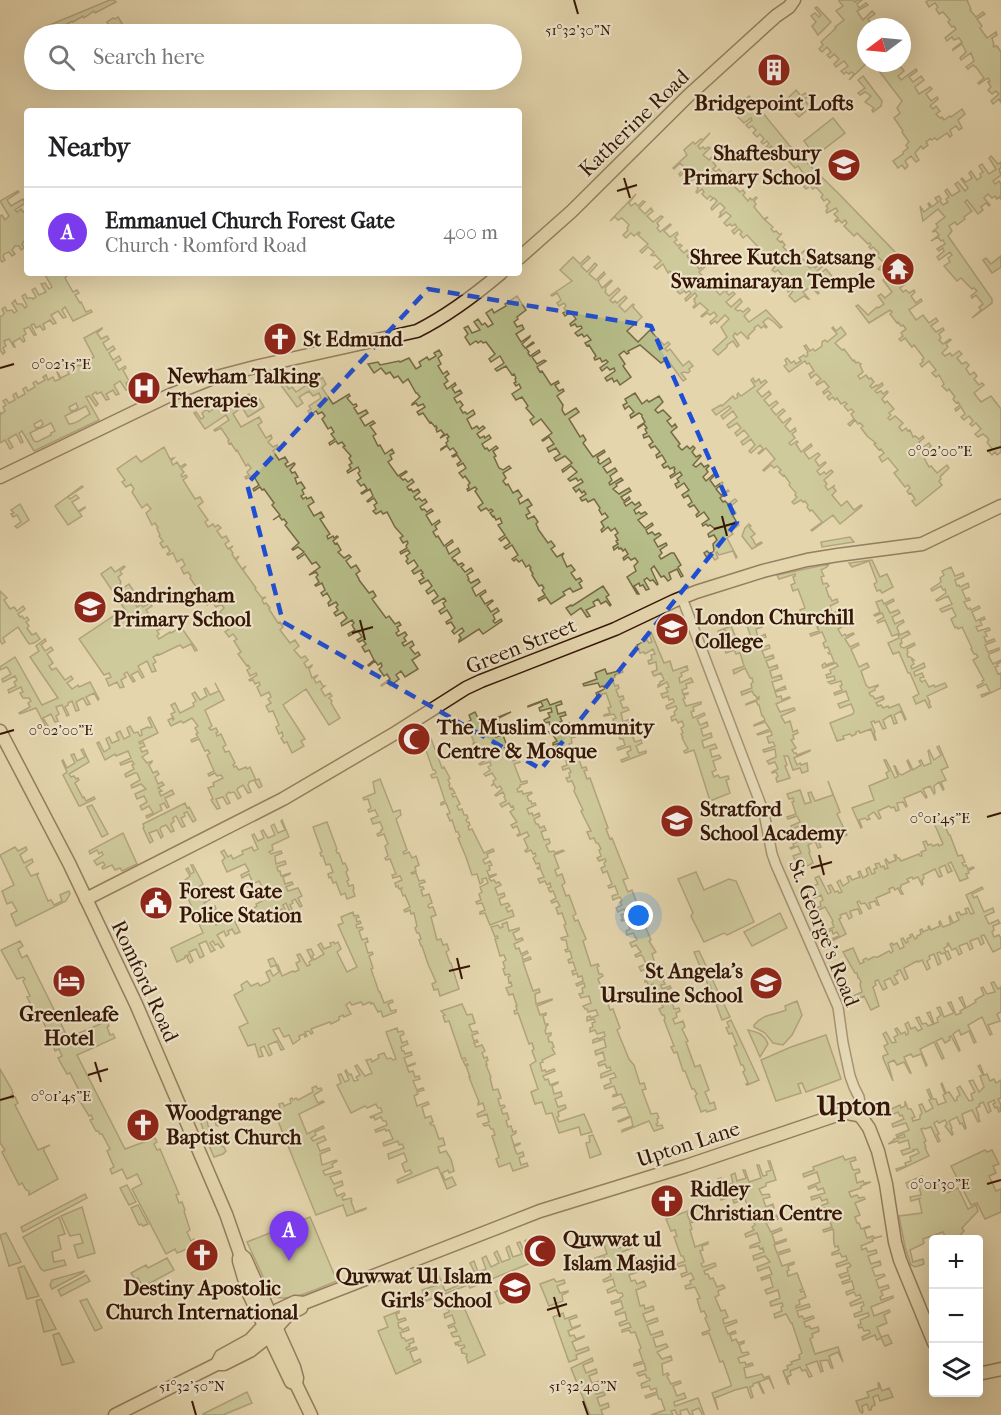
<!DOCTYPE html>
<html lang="en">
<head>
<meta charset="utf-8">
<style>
	body { margin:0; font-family:"IM FELL French Canon",serif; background:#f2f2f2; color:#202124 }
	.controls { position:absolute; right:18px; bottom:18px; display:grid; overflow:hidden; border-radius:6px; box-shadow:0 6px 24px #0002 }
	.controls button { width:54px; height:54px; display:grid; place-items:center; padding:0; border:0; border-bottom:2px solid #e0e0e0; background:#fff; color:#202124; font:30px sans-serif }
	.compass { position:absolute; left:857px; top:18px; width:54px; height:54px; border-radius:50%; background:#fff; box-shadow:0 6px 24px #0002; rotate:254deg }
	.you { position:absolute; left:639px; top:916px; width:21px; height:21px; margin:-15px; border:4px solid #fff; border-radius:50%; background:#1a73e8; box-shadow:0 0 0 9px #1a73e833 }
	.badge { display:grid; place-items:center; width:39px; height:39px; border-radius:50%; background:#7c3aed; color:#fff; font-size:20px; font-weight:700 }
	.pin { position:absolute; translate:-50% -50px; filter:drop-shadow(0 2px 3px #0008) }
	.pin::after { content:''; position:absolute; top:32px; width:21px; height:18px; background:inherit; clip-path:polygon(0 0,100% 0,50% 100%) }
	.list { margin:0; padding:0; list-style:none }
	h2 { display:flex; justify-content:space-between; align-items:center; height:78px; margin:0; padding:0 24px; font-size:26px }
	h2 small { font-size:20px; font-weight:400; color:#757577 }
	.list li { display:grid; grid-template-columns:39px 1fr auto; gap:18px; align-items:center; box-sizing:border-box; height:90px; padding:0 24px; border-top:2px solid #e0e0e0 }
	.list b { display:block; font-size:22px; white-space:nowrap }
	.list p { margin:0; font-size:20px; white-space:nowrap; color:#757577 }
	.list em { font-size:20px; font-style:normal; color:#757577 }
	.icon { flex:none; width:33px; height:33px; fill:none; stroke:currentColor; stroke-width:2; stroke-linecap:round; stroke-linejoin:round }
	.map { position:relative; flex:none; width:1001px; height:1415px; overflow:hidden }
	.search { position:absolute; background:#fff; box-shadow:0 6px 24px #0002; left:24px; top:24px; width:498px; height:66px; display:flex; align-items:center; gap:15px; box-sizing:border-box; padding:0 21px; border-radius:33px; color:#757577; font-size:22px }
	.panel { position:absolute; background:#fff; box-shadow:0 6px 24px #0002; left:24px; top:108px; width:498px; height:168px; border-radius:6px }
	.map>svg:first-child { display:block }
	.green { fill:#b6bd88; stroke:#766946; stroke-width:1.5; fill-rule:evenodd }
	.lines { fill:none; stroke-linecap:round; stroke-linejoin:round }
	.minor-casing { stroke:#61452f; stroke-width:12 }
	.major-casing { stroke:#351505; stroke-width:15 }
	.minor { stroke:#ede4ca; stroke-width:9 }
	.major { stroke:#e4d5ad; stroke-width:12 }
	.marked { fill:none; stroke:#1d4ed8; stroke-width:4.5; stroke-dasharray:12 8; stroke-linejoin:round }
	.ticks { fill:none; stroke:#351505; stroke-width:2 }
	.labels { text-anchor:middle; stroke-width:4.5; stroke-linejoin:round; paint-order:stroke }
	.poi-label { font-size:21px; font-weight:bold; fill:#351505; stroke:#ede4ca; text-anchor:start }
	.street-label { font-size:21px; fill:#351505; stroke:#ede4ca }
	.district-label { font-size:27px; font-weight:bold; fill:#351505; stroke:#ede4ca }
	.ticks-label { font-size:15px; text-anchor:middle; fill:#351505; stroke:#ede4ca; stroke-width:4.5; stroke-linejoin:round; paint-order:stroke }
</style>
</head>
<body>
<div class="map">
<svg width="1001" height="1415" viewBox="0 0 1001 1415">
	<rect width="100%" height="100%" fill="#e4d5ad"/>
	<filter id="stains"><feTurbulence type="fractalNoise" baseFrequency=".00333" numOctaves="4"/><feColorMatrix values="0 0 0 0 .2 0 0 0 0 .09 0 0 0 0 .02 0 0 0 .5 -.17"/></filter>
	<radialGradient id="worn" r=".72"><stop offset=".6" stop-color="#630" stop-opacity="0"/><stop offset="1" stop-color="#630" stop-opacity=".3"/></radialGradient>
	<g class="green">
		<polygon points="110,0 114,0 116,2 95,13 94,11 84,18 83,16 73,22 72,21 62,27 61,26 51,32 47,26"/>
		<polygon points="840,0 853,0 855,2 857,0 862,0 857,4 859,8 866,3 868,5 857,11 863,20 872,11 875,14 868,19 870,22 867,25 868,27 866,27 867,63 849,80 854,74 851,72 849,74 846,72 844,74 841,71 848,66 844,61 836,67 834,64 839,59 834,54 830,58 827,55 831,52 827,47 822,52 819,49 823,45 821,42 836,28 835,27 844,20 836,11 843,6 839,1"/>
		<polygon points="929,0 967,0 971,9 970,10 976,17 983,12 985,14 977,19 982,26 980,28 987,38 996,32 997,35 992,38 994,45 993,46 994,47 997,46 1001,52 1001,103 999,99 993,104 991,101 999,94 996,91 992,94 988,90 991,87 988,82 990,81 988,78 979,84 978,83 984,78 976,67 975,67 973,65 968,69 966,67 974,61 971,53 961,60 960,58 966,52 962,44 953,50 953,49 962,42 959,38 954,40 952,37 947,41 945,38 956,29 954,26 952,27 948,22 950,20 943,12 939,14 936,9 938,7 935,3 929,7 926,2"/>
		<polygon points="817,7 831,22 818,35 812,26 816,22 811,16 815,13 819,17 821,15 815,8"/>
		<polygon points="118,17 126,30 120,34 95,34 109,26 107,22 113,18 115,19"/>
		<polygon points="873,63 891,63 892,64 895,63 898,67 900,66 904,71 898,76 901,80 916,69 917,71 909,77 913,82 921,76 924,80 915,87 919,94 930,87 932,89 926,94 931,101 937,97 938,99 930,106 933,109 936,106 940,111 936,114 940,118 942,117 944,120 950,116 951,117 962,109 965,114 958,120 962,128 959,130 956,126 950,130 952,135 950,137 947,133 937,140 935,138 932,140 930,139 926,142 928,145 923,149 921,146 915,153 919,160 916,162 911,156 905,161 908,166 905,169 902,165 898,168 893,161 903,154 903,152 908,148 906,145 909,142 902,132 903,131 894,118 900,113 897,108 902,101"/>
		<polygon points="863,76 882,101 881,106 873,112 872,110 874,108 865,102 871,96 865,92 860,95 858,93 865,88 858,80"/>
		<polygon points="796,90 801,96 805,93 808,96 804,100 808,104 813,101 815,103 799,117 784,102"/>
		<polygon points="749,96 789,145 840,195 897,254 880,270 878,269 884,263 877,256 879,253 873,247 871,249 869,247 871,245 870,243 868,244 857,233 854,236 844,226 847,223 845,220 842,223 839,220 836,222 835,221 838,218 834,214 838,211 836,208 827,213 826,211 828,208 826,206 830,202 827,199 824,201 821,197 823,195 816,187 813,189 810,186 806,189 804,187 808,183 803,178 798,181 797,179 803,173 798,166 795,168 781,153 776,156 774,154 780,150 777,147 774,149 771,146 768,149 766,147 769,144 767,141 763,144 761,142 764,139 760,134 757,137 753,133 756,130 752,126 749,128 746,125 752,120 751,118 744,123 738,117 741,115 737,110 733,112 732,111"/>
		<polygon points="833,118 845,133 815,156 804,141"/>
		<polygon points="710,133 698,146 700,149 703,147 705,149 708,147 710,148 703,155 709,160 715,154 717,156 713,162 716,166 713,169 716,172 719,169 725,176 731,171 733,173 728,178 735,186 738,185 735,187 740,192 743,190 745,193 743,195 748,201 750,198 752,200 756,197 757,198 754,201 756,204 754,207 764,219 768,217 765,220 773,227 771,229 774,232 776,231 780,235 782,233 777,239 780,242 782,241 785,245 783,247 787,251 789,250 795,259 805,250 797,259 800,262 803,259 806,262 812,256 814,259 807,265 810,268 813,266 815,268 819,264 822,267 815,273 817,276 826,269 836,281 835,282 831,279 825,283 827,286 825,288 820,283 815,288 819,293 818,294 813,289 812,290 809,288 803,292 809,299 808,299 804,296 795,302 789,296 793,291 791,290 788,292 787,290 789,288 787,286 790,283 786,277 782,280 780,278 782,275 778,270 775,272 772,270 775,266 770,261 763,265 762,264 769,257 767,255 766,256 762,252 756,257 758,255 755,250 758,247 747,235 743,238 740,234 742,232 739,229 734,234 732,231 737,227 735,224 732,226 730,224 727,226 724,223 731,216 726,212 720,217 719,217 721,214 720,213 725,208 720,203 712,210 711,208 717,201 714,198 710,201 713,198 710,196 707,199 702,194 704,192 702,189 697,193 696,192 698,189 696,184 698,182 695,178 691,181 690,180 694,176 687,170 680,176 679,174 685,168 680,163 674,169 673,168 687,155 684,150 693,142 695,144 701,139 703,140"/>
		<polygon points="991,156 998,164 1001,162 1001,168 999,169 1001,175 993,181 995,184 999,181 1001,184 1001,199 999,197 997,199 995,196 992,198 988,194 984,198 990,205 989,206 986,203 981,207 983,210 978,214 967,200 965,202 972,211 964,217 965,219 957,225 955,222 949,226 952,231 948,236 992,299 992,303 972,318 981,310 979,307 983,304 976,295 972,298 971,296 977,291 974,288 972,289 961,278 957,281 944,266 950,262 948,258 952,255 950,252 939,260 937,257 944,251 943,248 939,251 937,249 945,244 943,240 941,241 938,237 931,241 939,235 936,231 932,232 938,227 936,224 945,217 938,209 923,221 920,206 924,212 930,207 928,204 929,203 932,207 938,202 935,198 939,196 941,199 940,201 943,205 948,202 946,199 949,197 945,191 947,189 952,196 960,191 955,184 958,182 965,191 968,188 961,179 962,178 966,182 972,178 969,173 971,171 977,180 981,177 980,174 983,172 979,166 982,164 989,174 996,169 989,158"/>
		<polygon points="18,191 19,192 7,200 11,206 23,199 25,203 15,210 17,212 21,209 23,212 27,210 27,215 25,216 27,219 27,245 24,241 22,244 24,248 21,250 19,246 15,246 12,250 15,254 12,256 9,252 4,254 3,256 5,260 2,262 0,259 0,216 2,215 5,220 9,216 0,201"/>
		<polygon points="636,194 629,203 631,206 635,203 638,206 643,201 645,202 639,208 645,214 651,208 653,211 647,216 653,222 661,216 663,217 657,223 659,226 657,228 660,232 670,224 671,225 664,231 670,237 677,232 678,234 675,237 677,240 674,242 678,246 680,244 682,246 679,248 684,253 687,250 690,253 687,256 689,259 693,255 695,258 698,255 699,256 694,261 699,269 706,263 707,265 699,272 720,295 728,287 730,289 726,292 729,295 733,292 735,294 726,302 731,307 740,299 742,302 735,309 738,311 740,310 743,312 748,308 750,310 744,316 749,322 766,310 782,327 780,328 774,322 768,318 763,322 767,327 766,328 764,326 761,328 758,325 754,328 755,329 748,336 749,338 748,339 741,332 737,335 735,333 733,336 739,345 737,347 733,341 727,345 727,347 718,355 713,350 727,337 721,327 729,319 725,315 717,323 715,321 711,324 710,322 717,316 714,312 710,315 707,313 702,317 701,316 708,310 700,303 694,308 693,307 696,304 694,301 695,300 694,299 697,296 695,293 686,301 685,299 691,293 689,291 686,293 684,291 680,294 677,291 681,288 679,285 681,283 670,271 668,273 663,264 657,269 654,267 661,261 655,255 653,256 651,255 654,252 648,247 642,253 640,251 648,244 638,235 640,233 639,232 634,236 631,233 626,238 623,235 628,230 627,228 629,225 622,218 618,220 615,217 610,221"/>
		<polygon points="588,256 590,258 581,266 587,272 595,263 597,265 589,274 596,280 604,272 605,274 598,281 602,288 611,280 612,281 605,288 606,290 605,292 609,296 618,288 620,290 610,300 613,303 615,301 617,303 625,296 627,298 619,306 625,312 633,304 634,305 633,307 642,317 627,331 638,342 650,330 664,345 668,342 670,344 665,349 667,351 670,349 683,366 689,361 693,366 689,369 690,371 688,373 684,372 681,373 686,379 683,381 667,359 661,363 640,345 628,351 629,353 627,354 624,351 619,355 625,364 623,366 631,377 620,385 617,380 614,382 612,378 607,381 605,378 615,371 614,368 610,370 607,367 602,371 600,368 608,362 606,360 602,362 600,358 595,360 594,358 596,356 589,345 587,346 585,343 591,340 587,335 584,337 582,334 578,336 575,333 582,328 581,326 577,327 575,324 571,326 570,324 576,319 571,312 565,316 563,313 566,311 564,308 566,306 564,303 559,306 557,303 561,300 557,293 552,296 551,295 572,281 560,270 573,257 580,264"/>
		<polygon points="1001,256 1001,267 992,273 983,260 986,258 991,264"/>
		<polygon points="44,273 67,273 68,275 65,278 73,292 77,290 79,293 75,295 80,303 81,302 86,312 91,310 92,312 73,321 65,307 62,310 66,317 63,318 58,311 51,315 56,323 53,324 50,320 43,324 45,329 43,330 40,326 36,328 34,324 31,325 36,335 34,335 29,327 24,329 26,334 23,336 25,341 23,342 20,338 13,342 15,347 14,347 9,339 4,341 6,346 3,348 5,352 3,354 0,350 0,317 3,315 4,313 2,309 5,307 7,311 12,310 14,313 17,311 12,303 15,300 17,304 22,304 25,308 27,306 22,296 25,294 27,298 32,298 33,299 36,297 32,290 35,288 39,295 46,292 41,284 45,283 49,289 52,287"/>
		<polygon points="889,275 896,283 899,281 902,284 906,280 908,282 900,288 903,292 906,290 909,293 914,290 915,292 911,296 916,303 921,299 922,301 909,310 916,320 923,315 929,323 936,318 938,321 931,326 936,332 943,328 944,330 939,334 941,338 939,340 943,344 950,339 951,340 946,344 948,347 942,353 945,356 950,353 952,356 959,351 962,354 957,358 962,364 966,362 969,365 966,369 970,375 974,372 977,376 974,379 979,385 982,383 984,385 974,393 981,402 991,396 1001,409 1001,452 997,455 995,452 992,455 989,452 992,449 987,442 989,440 986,436 985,436 983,434 978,437 975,434 981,429 976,423 972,426 970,424 973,421 969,416 964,420 961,417 965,414 961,407 956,411 955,409 960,405 958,402 956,403 953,399 955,397 949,389 947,391 942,386 944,384 939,375 936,377 932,373 936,370 929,361 922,367 920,364 923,362 922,360 924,358 914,345 912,347 905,338 901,341 899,339 903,336 901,333 906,329 903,325 901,326 898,322 897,323 890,314 892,312 890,310 869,323 856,306 858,305 868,315 877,307 878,308 884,304 878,296 881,294 885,298 892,292 883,280"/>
		<polygon points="517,296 526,310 517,317 518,319 514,322 517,327 522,325 524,329 516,334 521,342 530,336 530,337 522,344 525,348 533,342 534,343 526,348 529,352 528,353 530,356 539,350 540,352 532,357 537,364 544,360 546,361 537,367 540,372 542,371 551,385 558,381 559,383 555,385 559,391 563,389 564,391 557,396 563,405 562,410 565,415 576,408 579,412 569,419 580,437 583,435 586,440 583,443 593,457 604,450 605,452 597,457 599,460 598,462 600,464 609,458 611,462 603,467 607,473 615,468 617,471 610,476 612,480 609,483 610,485 621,478 623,480 616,484 617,486 613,489 619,494 629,488 631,491 621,497 624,501 629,497 630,499 624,503 626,506 632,502 635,505 639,502 641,505 634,510 636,514 639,512 641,514 645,512 647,514 638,520 645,528 652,523 653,525 646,530 648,534 652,532 655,535 659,533 661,535 654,540 658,547 666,543 667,545 660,550 662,553 659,556 661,559 671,553 674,553 681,565 678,567 683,576 681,577 677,569 669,573 671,579 668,581 664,576 661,577 654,566 651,569 658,584 657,585 653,580 650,581 647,578 644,580 649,589 646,590 643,585 640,586 639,583 634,586 639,594 637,594 627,577 636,571 634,566 638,562 635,558 631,560 628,557 624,560 623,558 628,554 625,549 623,551 621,548 619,549 618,547 614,550 613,547 618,544 616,541 618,540 615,535 618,533 615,528 611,531 608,527 602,532 601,530 604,527 601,522 608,517 605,513 602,515 599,510 600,508 594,499 588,502 586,499 582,501 580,498 586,494 584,491 582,493 579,489 576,492 573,488 583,482 581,479 578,481 576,478 570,481 568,479 577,472 571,466 563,472 562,470 572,463 565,456 556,461 554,458 560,454 556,448 549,452 547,448 554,444 549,437 543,441 542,440 552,433 541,419 533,425 530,420 534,417 526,408 528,406 522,397 516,400 512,394 521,388 519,384 516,386 514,383 516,382 515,379 516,378 514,374 512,375 506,366 497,371 495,369 504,363 500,356 491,362 489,359 495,354 486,342 483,343 481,341 478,343 476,341 470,345 465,337 468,334 464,328 468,326 472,333 480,330 474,322 478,319 482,325 485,323 488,327 493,324 486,313 492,309 494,313 506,306 505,304"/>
		<polygon points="833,327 836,331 841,327 846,334 835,343 842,350 844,349 853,361 854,360 856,363 858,362 861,364 860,365 863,372 858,376 860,379 866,375 869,379 871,378 874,382 870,386 872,388 877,385 878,386 882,383 883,385 875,391 877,393 881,391 883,394 887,391 888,392 882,399 885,403 887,401 894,409 889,413 891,415 888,418 890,420 895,416 903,423 899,427 902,431 906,428 908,431 910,430 913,437 915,436 919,439 923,436 924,438 919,442 922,448 929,443 931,446 922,454 929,467 931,466 937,473 947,465 949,468 940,477 941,479 939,481 942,485 916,506 912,501 915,499 911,493 909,494 907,491 910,488 908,485 905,487 894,473 898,470 888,458 882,462 879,457 884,453 881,449 879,450 874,444 876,443 868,437 861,428 863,426 860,423 858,424 855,420 850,426 848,424 854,419 851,414 854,412 851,409 848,411 844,406 847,404 845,402 841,404 837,398 835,400 833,397 829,400 827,397 831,394 828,391 824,394 823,392 829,387 824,381 817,385 816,383 821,379 816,374 811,378 809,374 814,371 809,363 807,364 805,361 789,372 784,366 787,364 785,360 787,358 791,363 794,361 796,364 801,361 799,358 804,355 806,357 808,355 807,353 808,352 804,346 806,345 810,351 813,349 815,351 822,346 822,342 825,340 827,342 837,334 832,328"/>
		<path d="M 102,328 L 102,329 L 97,333 L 101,339 L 107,336 L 109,339 L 103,343 L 107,350 L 113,346 L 115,349 L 109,353 L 113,360 L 119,356 L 121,360 L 115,363 L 119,370 L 125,366 L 126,368 L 123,370 L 129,381 L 126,383 L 129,389 L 126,390 L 120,381 L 114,385 L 119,394 L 116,395 L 113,390 L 106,394 L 109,399 L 106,400 L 101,392 L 97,394 L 96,392 L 92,395 L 98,404 L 96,406 L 89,396 L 86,397 L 99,420 L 34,451 L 22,431 L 19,433 L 23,442 L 21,443 L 16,434 L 8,439 L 13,447 L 10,449 L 5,440 L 0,443 L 0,412 L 1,414 L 5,411 L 3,407 L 6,405 L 3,401 L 6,399 L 9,403 L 15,400 L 13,395 L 16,393 L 18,398 L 25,394 L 23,389 L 26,387 L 28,391 L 35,387 L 33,383 L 36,381 L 38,384 L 45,380 L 43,377 L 46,375 L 48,380 L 53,377 L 55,381 L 60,379 L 56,370 L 61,378 L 69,374 L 64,365 L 66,364 L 69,368 L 73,365 L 75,367 L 79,365 L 80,366 L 94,357 L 84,338 ZM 76,403 L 78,408 L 76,409 L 76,411 L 86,406 L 90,414 C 84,417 76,425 69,424 L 65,416 L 75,411 L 74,410 L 71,411 L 69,407 ZM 41,420 L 43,424 L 41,426 L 41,428 L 51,423 L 55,431 L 51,433 L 51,435 L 37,442 L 34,441 L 30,433 L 40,428 L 39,427 L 36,428 L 34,424 Z"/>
		<polygon points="439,350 442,355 438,358 441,364 438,366 443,374 447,371 449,374 445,377 448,381 444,384 447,389 455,383 456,385 452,388 455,393 460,390 462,393 454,398 457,403 460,401 463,405 460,408 463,413 465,412 467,414 473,410 475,414 467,419 472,429 477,426 479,429 483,426 485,428 477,434 480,438 484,436 485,438 489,435 491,438 482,444 485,449 487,448 489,451 496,446 498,448 493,451 496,456 494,457 499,468 503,470 509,466 511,468 503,473 506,478 503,481 506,485 508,484 513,493 518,490 522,496 518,499 520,504 528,499 532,505 527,508 530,513 526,515 528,519 534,516 538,522 536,524 538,528 538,529 548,543 551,541 555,546 551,549 557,557 564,553 562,556 567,567 571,565 575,570 571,573 576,580 580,578 582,581 579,583 582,588 573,592 570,588 563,592 565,595 551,604 546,597 539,601 538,599 545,595 542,590 544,588 542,585 539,586 532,575 533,574 530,569 531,568 529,565 526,567 522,560 519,562 516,559 514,561 512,559 518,555 512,545 506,549 504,547 510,543 506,537 501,541 499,539 505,535 498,525 502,523 500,518 496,520 494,516 493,517 490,513 493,511 491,509 489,511 486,508 481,511 478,507 483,503 475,491 477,489 475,487 468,491 467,489 469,488 468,485 470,483 465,476 463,478 459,473 466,468 463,463 458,466 457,464 461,461 457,455 453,457 452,456 457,453 453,448 450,450 447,446 441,450 441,449 447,445 446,443 448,441 447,438 449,437 447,434 440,438 444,434 441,430 437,432 436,429 437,428 436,426 435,427 431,422 430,423 423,413 419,415 417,412 425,407 423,404 418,406 416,403 412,405 412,404 420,397 417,393 416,393 408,379 403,383 398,376 394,378 390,372 386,374 381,368 374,373 368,364 378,362 380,365 399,361 400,362 409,358 416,369 421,366 419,362 427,357 429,360 436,356 434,353"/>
		<polygon points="322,377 326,384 322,388 333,404 349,394 350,396 347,398 353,405 356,404 357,406 354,408 358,414 366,410 368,413 360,418 365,426 373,421 375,423 370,426 376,434 373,436 378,446 380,445 385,454 392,449 394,453 390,455 392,459 388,462 398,476 406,471 407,472 400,477 403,480 405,479 408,482 412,479 414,482 407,487 409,490 411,489 413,492 418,489 420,492 414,497 416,500 419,498 422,501 425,499 427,502 420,507 422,510 424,509 427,512 431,509 433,511 426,515 432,525 439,520 440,522 435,526 437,529 433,532 436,537 438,536 444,546 452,540 453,542 446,547 449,554 458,548 460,552 452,558 454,561 455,560 458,565 462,563 464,565 461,567 465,572 471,568 473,571 467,575 469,579 468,580 471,583 478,579 480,582 472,588 476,596 485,590 486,592 480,596 485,604 492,600 493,601 487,606 491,612 497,608 499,611 493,615 495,619 493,621 495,623 501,619 502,621 483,634 479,629 459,642 459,640 461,638 459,635 464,631 462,628 454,634 452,631 455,628 451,622 447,624 446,622 452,618 447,610 441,614 439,611 445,607 443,603 446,601 444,598 434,604 432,601 438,596 434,590 428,594 426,591 432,586 428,580 421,584 419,581 424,578 421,574 423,573 421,570 414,574 412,571 418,566 414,560 408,564 406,561 408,559 406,556 410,553 408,550 401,554 400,552 407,548 406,546 408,543 407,541 403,543 400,538 403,536 395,527 387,512 383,514 381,511 376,514 373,511 376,509 374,505 377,503 374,498 368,502 367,501 373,496 370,489 362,494 361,493 367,489 364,484 361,486 357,481 361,478 358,473 360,471 358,467 348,473 347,471 351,468 349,465 352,463 349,458 351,456 343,447 345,446 342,442 338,444 336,441 330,445 329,443 335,439 331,434 334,432 331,427 328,429 322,419 325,416 322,412 318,414 316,411 310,415 308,411 311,409 309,406 321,398 319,393 313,396 309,391 299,397 303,403 297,407 280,384 285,383 289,389 292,387 296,392 305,386 304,384 306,383 309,388 313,386 311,382 312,381 316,387 320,385 316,380"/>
		<polygon points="753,378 755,382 759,379 761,383 765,380 767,382 757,391 762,397 769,391 771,394 764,400 769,406 776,401 778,403 771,409 776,415 783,409 785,411 778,417 783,423 790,418 791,419 785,426 790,432 795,428 796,431 792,434 795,438 789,443 791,445 797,441 798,442 796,444 801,452 811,444 812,446 804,452 809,459 818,453 820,455 815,460 819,466 825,462 826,463 817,471 820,475 824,472 826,474 831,470 833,472 824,480 827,484 825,486 828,490 835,485 833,487 836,491 832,495 841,506 847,501 854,510 861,505 862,506 840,524 833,515 812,531 811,530 822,522 812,510 810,511 807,507 808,505 805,501 803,502 801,500 794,504 792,502 797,497 795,495 796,493 789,485 790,483 784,475 783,476 779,472 781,470 777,466 774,468 771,465 764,471 763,470 775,459 766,448 759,454 758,453 763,449 760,445 751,453 749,451 755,445 751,439 743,445 741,442 749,436 744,430 737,436 735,433 741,428 737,423 729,428 727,425 737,417 733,411 723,419 721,416 731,408 729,406 716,415 712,410 721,405 722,406 733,396 735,399 738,397 737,395 738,393 741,396 755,386 751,380"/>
		<polygon points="635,393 642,404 647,400 649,402 659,396 663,402 655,410 658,413 663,410 671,418 667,421 672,427 675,424 677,427 671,432 680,444 678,446 682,450 687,446 690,449 693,446 695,448 692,452 696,457 700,455 701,456 693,465 696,467 701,463 704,467 708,465 709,466 706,469 708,472 703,477 706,481 715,473 716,474 710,480 715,487 722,482 723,483 716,489 721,495 728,490 729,491 720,498 723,502 725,501 728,504 735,499 737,501 731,506 736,513 733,516 739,525 731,531 733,534 727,538 737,557 736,558 733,551 719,555 717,552 716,553 718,558 715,560 711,555 707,558 704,553 707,551 710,554 714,551 713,544 717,540 714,535 709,537 708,534 715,529 710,525 708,526 706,524 703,526 702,524 709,519 704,512 697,517 696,515 699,512 694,505 690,507 688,505 692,502 688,495 684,498 682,495 689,490 684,483 677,488 675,484 679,482 677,479 682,475 680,472 671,478 670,476 675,473 674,470 675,469 674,467 670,469 668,466 664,468 662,465 666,462 662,455 657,458 656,455 660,452 655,446 651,448 649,445 653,442 649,436 644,438 643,435 647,433 645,429 647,428 644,424 638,428 638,427 645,422 642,417 642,415 639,413 631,418 630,415 634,412 629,406 625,409 623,405 627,403 625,399"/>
		<polygon points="249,394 253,400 258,397 264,407 248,417 242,407 233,414 241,427 259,417 262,422 258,425 266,438 271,435 272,438 268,442 273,447 277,445 278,447 273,451 279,460 285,457 288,462 285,464 287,467 294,463 295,464 290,470 292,473 295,472 298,477 295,478 297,484 301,482 305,488 302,490 304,494 301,496 303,499 306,497 307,499 311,497 314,502 308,506 314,516 321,512 324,517 320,519 330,534 327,536 328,539 333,536 334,538 337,536 338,537 333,541 335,544 337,543 341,550 338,552 344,558 349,555 351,557 346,561 351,568 356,565 360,571 356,574 359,579 359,580 369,593 373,591 376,596 372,599 386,618 389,616 395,624 399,622 401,625 397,627 399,631 396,633 398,636 405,632 407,635 404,638 406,641 402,643 404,646 412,641 414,645 410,648 415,654 418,652 420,655 412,660 418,669 405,677 401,671 396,675 399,679 390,686 387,682 382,686 381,685 390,679 387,674 384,676 379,669 382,666 381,663 378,665 375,661 369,666 368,665 374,660 369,650 365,652 362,647 366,644 363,640 359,642 357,640 362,637 358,631 349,636 348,634 355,630 352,625 354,623 352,620 342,626 341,623 347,618 343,612 336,616 334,613 338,610 336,607 338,605 336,602 329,606 328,603 331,600 327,593 323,596 321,593 325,590 322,583 316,586 315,585 319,582 316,577 318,575 316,572 309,575 320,567 316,562 312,564 305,554 298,559 297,557 304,552 298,547 293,550 292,549 299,543 285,525 287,523 284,519 282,520 279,516 273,520 280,515 272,505 274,503 264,489 262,490 260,487 254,491 253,489 259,485 253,475 246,479 245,477 249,475 247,472 251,468 248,464 246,466 237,450 236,451 231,443 229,444 228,441 229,440 221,428 215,431 214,430 229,420 226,415 205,429 194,413 196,412 201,419 204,417 202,413 207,409 209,412 219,405 222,409 233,403 235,406 240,404 238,400"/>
		<polygon points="164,447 170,459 174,458 171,461 173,465 177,462 180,467 185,464 186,465 181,469 184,472 181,475 182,477 186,475 187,477 183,480 195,499 200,497 203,502 198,506 208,520 205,522 208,527 213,524 215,527 218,525 221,528 217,531 222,538 226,536 229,541 225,544 228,549 233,546 230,549 233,553 232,554 235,559 239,556 236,560 242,569 246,566 243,570 256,588 255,589 262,598 266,597 262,600 264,604 266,603 270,608 269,609 278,623 280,622 283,627 280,630 290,643 295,640 299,646 294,650 301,658 305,656 308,660 304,663 307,668 312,665 312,666 309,669 312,678 318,675 314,679 316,683 320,681 323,686 325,686 321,689 325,696 330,693 332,696 329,698 332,701 331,703 340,718 329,725 306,689 283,705 305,739 301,741 304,746 292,753 287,742 284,743 281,738 283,736 282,732 279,734 276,727 279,725 273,711 269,712 266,706 271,703 268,699 271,697 269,692 261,696 257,687 260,685 259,682 255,684 253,680 250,681 249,680 257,675 256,673 250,676 247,670 250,668 248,665 247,666 238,654 241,652 234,641 237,639 233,634 229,637 225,632 229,629 221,619 223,617 220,612 224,608 221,604 216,607 212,602 207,605 205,602 208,600 204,592 196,597 193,591 197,588 190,578 191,576 188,572 184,574 181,568 185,565 182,559 177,562 173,553 168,555 167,554 170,551 167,546 163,548 160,543 163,541 159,536 160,535 157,529 158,528 155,523 152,525 146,513 151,509 147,504 142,508 132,492 134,489 131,484 126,487 122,482 125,480 117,469 136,456 141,462"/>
		<polygon points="82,486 83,487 68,497 70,499 76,495 79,498 72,502 78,511 85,507 85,508 79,512 82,516 68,525 55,506"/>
		<polygon points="20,504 29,520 17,528 15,526 21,522 17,515 13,517 11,514 14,513 11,510"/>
		<polygon points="749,524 751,526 749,527 755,534 751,537 754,541 754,542 756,545 761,542 762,543 752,549 742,536 745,528"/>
		<polygon points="850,537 854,542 822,547 821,542"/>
		<polygon points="872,560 880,577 887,574 893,587 882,593 880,590 877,591 874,584 877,582 869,561 852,567 849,563"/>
		<polygon points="829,564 827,567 821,570 824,576 821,577 823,584 827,583 829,586 826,588 829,597 830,597 832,601 837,599 838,602 830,606 831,610 829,611 831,614 842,609 843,613 832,618 834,621 837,620 839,624 847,620 849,623 838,629 842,636 845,634 846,636 853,633 854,634 845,639 850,647 858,643 859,645 851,649 859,667 867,663 869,667 861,671 866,685 869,688 878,685 878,686 875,688 875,690 869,693 871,696 873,696 875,699 883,696 884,699 876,703 878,706 881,705 883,708 888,706 889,708 899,704 906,719 905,720 901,711 894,715 897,723 894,724 891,715 883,720 886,728 883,729 879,721 875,723 874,721 871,722 875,732 874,733 876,740 875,740 871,729 860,733 859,731 856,732 856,734 852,736 850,734 843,736 844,739 837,741 830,723 853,714 854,711 851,704 840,708 838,704 849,700 846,691 835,695 834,693 842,690 840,686 842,685 841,681 831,684 828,682 835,680 834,676 827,678 826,675 831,673 830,670 838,666 836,663 823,668 822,665 825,663 826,665 834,662 831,654 829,654 828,653 830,652 828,647 825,648 823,643 826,641 822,632 811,636 810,634 819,631 817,627 821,625 819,622 807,626 805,623 807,623 810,622 807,613 802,615 800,610 805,608 798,589 793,591 791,585 795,583 793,577 795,576 795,574 779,579 777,575"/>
		<polygon points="124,566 125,567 120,571 122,574 118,577 121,582 120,584 123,588 129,584 133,590 126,595 128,598 131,596 135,601 139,599 139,600 135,603 137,607 141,604 143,607 150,603 152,606 146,610 155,623 154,624 157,627 163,623 165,626 157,631 159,634 157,636 159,639 170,632 171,633 181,627 197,650 195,651 191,644 183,648 180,645 159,655 158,654 153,657 156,662 153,664 156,671 152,672 147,661 138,666 144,677 142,678 138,671 131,675 135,681 133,682 127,672 124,674 126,677 121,680 124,687 120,688 117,682 109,686 106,679 111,677 109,673 104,675 79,639 124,609 128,614 101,574 111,567 115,572"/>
		<polygon points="951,567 955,576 963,573 964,576 955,580 957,586 959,585 960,587 968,583 969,587 962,590 966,599 969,598 970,600 964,602 968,609 970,608 971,610 979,606 980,608 972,612 976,621 984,617 985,619 980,621 982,625 976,627 978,631 989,628 990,630 985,632 987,636 984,637 986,642 994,639 995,641 985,645 988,652 999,648 999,650 989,654 989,657 993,664 1001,660 1001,662 997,664 998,666 995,667 998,674 1001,673 1001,688 982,697 981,695 990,692 986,684 978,688 977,686 983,683 982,681 984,680 973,660 978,657 976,654 974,654 971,649 972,648 962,627 958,629 957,627 955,628 951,619 956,616 952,608 942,612 940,609 952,604 948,596 937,601 936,600 946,593 945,589 943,590 941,586 932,591 931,589 941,582 940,578 944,575 942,571"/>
		<polygon points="603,586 609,595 606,597 611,605 610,606 606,601 601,604 598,599 593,602 595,606 586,610 590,616 587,617 581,608 571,615 566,608 571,605 572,606"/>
		<polygon points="0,591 7,598 4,600 10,609 14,607 17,611 23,606 25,609 18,614 20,617 22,616 24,619 27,617 29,620 26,622 29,626 27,628 32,635 36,633 40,639 34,643 29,644 18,627 3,638 5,642 2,644 0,640"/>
		<polygon points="893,599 894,601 886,605 890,613 898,610 900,613 892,617 895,624 903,620 904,622 898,626 897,628 900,635 908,631 910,634 901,639 902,643 900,644 901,647 904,648 914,643 915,645 907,649 908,653 907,654 908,657 910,657 914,660 912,660 914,664 911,666 912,669 924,663 925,667 914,672 915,676 922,673 924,677 920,678 920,680 922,682 925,680 929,687 934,685 935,687 945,683 947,687 927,696 930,702 929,703 931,707 929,708 925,700 916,704 913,697 919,694 910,673 908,673 899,652 893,654 888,643 899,638 898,634 892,636 885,620 878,623 877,621 884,617 882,613 875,616 874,615 880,612 876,602 882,600 884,604"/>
		<polygon points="750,618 753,626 761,624 762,627 756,629 758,638 765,634 766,637 755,641 758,649 769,645 770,648 762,651 765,658 773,655 774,658 766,661 769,668 777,665 778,668 770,671 772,678 781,675 782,679 772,682 775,691 785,686 786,689 775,692 777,697 781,696 782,700 789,697 790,698 776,704 780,712 794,708 795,710 781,716 785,723 790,721 793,732 797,730 798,733 793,735 794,739 791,740 796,748 792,750 794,753 796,753 797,755 810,750 810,751 794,758 797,765 800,763 801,765 807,763 808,771 802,773 800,768 793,770 788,756 784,756 787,765 785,766 790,778 777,782 776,778 778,776 776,772 772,773 772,772 778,769 775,762 769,764 767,761 776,757 775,749 764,752 763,750 775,746 773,742 769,743 767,737 772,735 771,731 758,735 757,734 770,729 765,722 754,726 754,725 765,720 763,716 762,716 759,705 758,705 756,701 746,705 746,704 759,699 759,697 757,698 755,695 754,695 752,691 742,695 741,692 752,688 751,684 753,682 752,678 750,678 745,668 734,674 733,670 744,666 740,653 736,654 734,650 726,653 725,650 732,647 729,640 722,643 721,640 728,637 725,630 718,633 718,631 731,626 739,645 752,640 745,620"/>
		<polygon points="651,632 664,663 670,661 673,671 687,666 688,670 681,673 682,676 679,678 680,683 691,678 693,682 686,684 687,688 682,690 683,694 688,693 688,694 684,695 685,698 683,699 686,706 701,702 701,704 693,707 694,711 691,712 693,718 704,713 705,715 697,719 700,725 707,722 708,726 701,729 703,736 711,733 712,737 702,741 704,748 715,744 717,748 710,750 712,757 719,755 721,758 713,761 716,770 712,772 714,777 718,775 720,778 728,776 729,779 726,780 730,793 710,801 694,750 685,753 684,751 688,749 682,738 683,737 681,734 683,733 681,728 684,726 682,721 678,723 676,719 672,721 671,717 675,715 674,712 677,709 676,706 667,709 666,706 674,702 673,699 669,700 668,696 663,698 661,694 668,692 666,688 669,687 667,682 658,687 658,685 660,684 660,682 664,680 661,673 654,676 652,672 657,670 656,662 649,664 648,661 652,659 651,655 655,654 653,649 645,654 644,652 640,653 637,645 647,640 649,643 652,642 649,633"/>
		<polygon points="45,639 46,641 41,645 45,651 51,647 53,650 47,654 53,663 49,666 52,670 56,668 65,680 71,676 73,679 67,683 72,689 78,685 79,687 90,682 99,699 98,700 94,693 86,697 90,704 87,705 83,698 76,702 79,710 76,711 72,701 68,703 68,705 65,707 69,715 67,716 62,705 56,707 59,714 56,716 58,721 55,722 51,714 43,718 48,726 46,727 36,708 20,714 19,713 30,707 28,703 31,701 29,698 23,698 20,693 23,692 21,687 9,693 8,690 16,686 14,682 17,680 15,676 3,682 2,679 11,674 7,667 0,670 0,667 15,657 42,705 58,698 30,657 39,651 36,646"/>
		<polygon points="605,669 607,674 622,670 623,672 615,675 615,677 612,679 615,686 618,685 619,688 616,690 619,697 623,696 624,699 620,701 623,708 627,707 629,710 621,713 623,722 632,718 633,721 627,724 628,728 631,727 632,730 637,729 638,732 632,735 635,742 641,740 642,743 636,746 639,753 646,751 646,753 622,762 621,760 629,757 627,752 631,750 630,746 618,750 617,748 625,745 623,739 620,739 619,735 622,733 620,729 617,730 616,727 610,729 608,726 614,723 613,719 616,718 614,714 604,716 604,715 610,713 608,708 611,707 606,693 597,696 596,693 605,689 603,686 600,687 598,683 584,686 583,684 597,679 595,673"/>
		<polygon points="215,683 224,700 205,710 212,726 209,728 211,730 216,728 218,732 216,733 217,736 221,734 226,745 223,747 225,752 229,751 235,763 233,765 234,767 236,766 239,770 246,767 247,769 250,767 256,780 259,779 262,786 259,788 254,780 249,782 248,785 251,792 248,793 243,785 238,788 237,790 241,797 238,799 234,792 230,793 229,792 226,795 230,803 227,804 223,797 216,799 220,808 217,809 211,800 213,799 208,788 214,786 213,783 223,778 221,775 217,776 215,773 209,776 208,774 214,771 207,755 210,753 208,750 205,751 199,739 192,742 191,740 198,737 196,734 198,733 195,728 198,726 192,718 183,723 181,721 171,726 168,720 172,718 173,720 174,719 171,714 175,712 171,705 175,703 180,713 194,706 193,703 196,701 192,694 195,692 200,700 207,696 204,689 206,688 210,695 219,691"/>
		<polygon points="547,699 550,705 561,701 562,704 556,706 558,714 565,712 566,715 560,717 562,721 558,723 560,726 569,723 570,726 563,728 566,736 573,733 575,737 571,738 572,743 569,744 571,749 578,746 578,748 575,749 578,757 582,756 583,759 579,760 582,768 586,767 587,770 584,771 587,779 590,778 608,828 606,829 610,839 612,838 628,878 623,880 628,892 632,890 639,909 635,911 638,916 642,915 644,921 637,925 639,930 646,928 651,940 649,941 656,952 652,954 656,967 662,965 663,966 656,969 657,972 660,972 662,976 666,975 667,978 663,980 665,984 661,985 662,989 670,986 671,988 664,991 670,1000 675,998 676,1000 672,1002 674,1009 679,1008 680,1011 676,1013 677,1017 673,1019 675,1024 683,1021 685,1027 682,1029 688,1041 686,1042 695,1067 700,1065 709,1090 705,1092 710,1104 714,1102 716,1109 707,1112 706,1110 701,1112 695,1096 697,1094 694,1089 692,1089 685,1071 683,1071 677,1052 674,1053 671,1047 674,1046 664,1020 665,1019 664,1015 662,1015 659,1009 663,1007 661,1002 654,1004 653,1002 659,1000 656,992 650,994 649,991 655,988 653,984 649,986 647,982 645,982 645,980 650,978 648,972 649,971 648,968 641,971 639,967 646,964 643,957 641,955 636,957 635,955 641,952 636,945 632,947 630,943 637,940 633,933 627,935 626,931 630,929 626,920 622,921 621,920 623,919 621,915 626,913 624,909 618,912 616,908 622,905 620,902 622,901 620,897 613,900 612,896 618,894 615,886 609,888 608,886 612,884 607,871 603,873 601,868 605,866 604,863 606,861 605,859 599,861 597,858 601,856 599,850 601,849 598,843 596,843 594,838 590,839 587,832 591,831 581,811 583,810 574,791 575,788 572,781 568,782 566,778 570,777 569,773 571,772 569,768 563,770 562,767 567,765 565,756 559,759 557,755 562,753 560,743 553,745 553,743 557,741 551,732 549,733 548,732 554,729 553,725 550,726 549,722 545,723 544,720 550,717 548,713 552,712 551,708 540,711 539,708 543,706 541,702 528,707 528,706"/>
		<polygon points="475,712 481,724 511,712 499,718 499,720 495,721 496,729 506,726 506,727 494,732 496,737 503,735 507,746 504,748 508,758 512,757 513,761 518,759 520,762 514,764 521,782 527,781 527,783 520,785 520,787 517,789 518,792 522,791 523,794 531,792 532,793 527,796 529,801 531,801 532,804 535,803 536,805 527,809 529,814 532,813 533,816 539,813 540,816 534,819 536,824 538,824 540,828 544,826 546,830 541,832 544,840 549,839 550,843 546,845 549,852 554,851 555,853 563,850 564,851 554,855 559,868 555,870 557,876 562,874 565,883 562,885 566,896 569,895 576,914 573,916 575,921 578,920 586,939 583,941 591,966 598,964 599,966 597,967 599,974 602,974 603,976 598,979 605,997 608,996 611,1003 608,1004 610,1010 613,1009 620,1028 617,1030 629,1059 634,1065 640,1084 644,1083 646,1089 642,1090 651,1114 657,1113 659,1118 657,1119 658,1123 656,1124 657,1126 662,1125 663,1128 654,1131 649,1121 622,1132 622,1130 633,1126 631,1117 619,1122 618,1121 630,1116 626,1107 622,1108 621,1107 613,1110 613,1108 625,1103 621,1094 613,1097 613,1095 617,1094 614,1086 605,1089 604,1086 611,1083 610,1079 616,1077 614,1073 601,1078 601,1074 611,1070 610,1067 607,1068 605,1064 599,1066 598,1063 605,1060 603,1052 596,1055 595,1051 606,1047 604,1039 593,1043 593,1040 598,1038 599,1039 605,1036 604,1032 597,1034 595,1030 590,1032 590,1028 593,1027 592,1023 595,1022 594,1019 587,1021 587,1017 590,1016 591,1018 598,1015 596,1010 588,1012 587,1009 585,1009 583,1006 591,1003 589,996 581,998 579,994 583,993 582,988 585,987 584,983 577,986 576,984 583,981 582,976 578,977 577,973 573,975 572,971 576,970 573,962 569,963 568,960 572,958 570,951 566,952 565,950 568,949 566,940 562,940 561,938 568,936 564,925 566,924 562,913 558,914 556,908 560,906 557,901 552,903 551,901 556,898 553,891 550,892 548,888 551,887 550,883 547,885 545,881 540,883 538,879 544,877 540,868 538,869 537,868 540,866 539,863 536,864 533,858 536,856 535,853 533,854 531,850 526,852 525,851 528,848 524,839 529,836 527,832 518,836 517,835 520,833 517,826 513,828 511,825 517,822 510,812 514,809 513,806 511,807 509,803 502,807 500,804 506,801 504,797 505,796 503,792 496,796 495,795 502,789 500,786 497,788 494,784 491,786 494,783 493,781 496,779 492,773 486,776 484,774 490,770 488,767 491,765 490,762 480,765 479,764 486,760 482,753 475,756 474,755 480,752 481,749 476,743 473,744 473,743 474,742 471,735 474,733 471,728 463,732 460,727 471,720 469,715"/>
		<polygon points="150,717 158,733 139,742 140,744 143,742 145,746 140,748 142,752 147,750 148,753 142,757 147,763 152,761 152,762 149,765 153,773 157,771 159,774 155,777 158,784 162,782 164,785 158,788 162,791 159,792 161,796 172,790 174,794 165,798 169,807 167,808 164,803 160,805 162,810 147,818 146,816 153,813 149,806 142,810 140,806 147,802 144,796 137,799 135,794 146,789 141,784 132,788 131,785 140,780 137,773 135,773 126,777 125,774 134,769 132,765 134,764 132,761 121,765 120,763 131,758 128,751 116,756 115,754 105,760 97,743 99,742 104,752 110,748 106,739 109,737 112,743 119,740 116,733 120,731 124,739 130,736 127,728 130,726 134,733 138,732 140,736 142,735 141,730 148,727 149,728 152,727 148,718"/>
		<polygon points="430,736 442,768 444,767 450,778 448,780 450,784 449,785 450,789 452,788 455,793 452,794 453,797 456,796 460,804 457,806 459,810 462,809 464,815 467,815 468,818 466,820 467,822 469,822 470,825 468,826 469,830 472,829 484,853 493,849 494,851 487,854 488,857 483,860 485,864 490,861 492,865 489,866 490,870 487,871 489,876 496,874 496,875 489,878 491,881 494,880 496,883 499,882 501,885 495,888 498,895 504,893 505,896 499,899 501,905 508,903 510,906 506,908 508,912 512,910 514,916 490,925 485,913 480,914 480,912 485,910 482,903 477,904 476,902 481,900 479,894 482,892 480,887 488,883 486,878 482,879 483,882 480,884 477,874 472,875 466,857 458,838 460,837 458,832 456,832 452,820 450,821 447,814 450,813 446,803 441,805 441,803 445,801 437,777 432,778 431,775 436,773 435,770 433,770 422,739"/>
		<polygon points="939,746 948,767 941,770 946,780 941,782 944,789 943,790 939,782 934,786 935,793 934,794 930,786 923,789 927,797 926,798 921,791 904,798 907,806 906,807 903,802 897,803 899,810 896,811 894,807 891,808 889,806 878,811 881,818 879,819 874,812 868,816 870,819 867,820 865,818 859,820 862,827 861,828 852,808 874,800 869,786 888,778 886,773 889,771 884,760 886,760 895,778 898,776 894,766 895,766 899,774 902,775 911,770 907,761 908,760 913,770 921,765 919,761 921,760 924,766 931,763 928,751 929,750 934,760 941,755 937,747"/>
		<polygon points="83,749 89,762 69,774 71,777 74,776 76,779 78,778 79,780 75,783 83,798 84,797 86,801 94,797 95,799 80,806 79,806 63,775 67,772 62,761 63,760 67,768 75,763 71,755 74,754 77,761 85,757 81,750"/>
		<polygon points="380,779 393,812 400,810 401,815 396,819 407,850 403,852 404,854 409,852 412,858 416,856 419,865 415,867 416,871 411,873 412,874 416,873 419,881 424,880 425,882 419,884 420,887 423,887 424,889 421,890 423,896 429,894 432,903 429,904 428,906 429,908 433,907 436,915 431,917 437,940 441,939 443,945 447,944 449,950 446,952 450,963 451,963 459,989 440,996 438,989 434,990 432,984 436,982 428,964 422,946 421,946 419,940 421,939 419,933 417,933 415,928 417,926 414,913 411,914 410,910 405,912 404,910 410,907 405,895 403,896 401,890 402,888 399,889 398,886 396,887 395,883 402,880 400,876 393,878 392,875 396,874 390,859 386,860 385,858 388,856 385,846 388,844 384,834 378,836 377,834 381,832 381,830 383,829 380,822 373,824 371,819 378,816 375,810 369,812 368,810 371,808 368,799 364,800 363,798 375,793 373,782"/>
		<polygon points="828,781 840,812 837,814 847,835 845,836 842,829 835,832 838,839 834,841 831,834 818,840 821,847 818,848 815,841 808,845 810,852 809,853 813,863 807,866 804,860 801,861 799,858 795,860 793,856 801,853 798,846 791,849 790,848 794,846 793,844 799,841 795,833 801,829 799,826 792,829 791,826 800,822 797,816 788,819 787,817 796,814 792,802 794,801 793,798 789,799 787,794 800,790 805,804 811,802 808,793 811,792 815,801 833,795"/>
		<polygon points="185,803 187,808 189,807 196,820 193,822 187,812 184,813 185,816 181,818 185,826 182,827 176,816 173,818 174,821 171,824 174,831 171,832 166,825 161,827 160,829 163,836 161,838 157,830 149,833 153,841 150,843 143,828 144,827 143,824"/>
		<polygon points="92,805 108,834 102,837 87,807"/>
		<polygon points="950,816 951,817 943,822 949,835 950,835 958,856 962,855 965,862 962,863 964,866 966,865 968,869 973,867 974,868 968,871 969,873 966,874 968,878 960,881 951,862 948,864 952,871 948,873 945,865 939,868 942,876 939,877 935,869 923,875 924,878 922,880 923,884 922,885 918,877 913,879 912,877 907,879 909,882 901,885 901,887 900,888 903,894 901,894 898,888 895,890 893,887 889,889 890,892 876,898 879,905 877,905 875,901 869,903 871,908 869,909 865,903 861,904 859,901 857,902 862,913 860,914 858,909 850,911 852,917 849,919 846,913 840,915 841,918 839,919 846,934 830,942 829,940 839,936 837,932 833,934 832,930 826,933 825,931 834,927 832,922 833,921 825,907 817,911 816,908 821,906 820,902 823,900 821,895 812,899 811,898 816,895 813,888 808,890 807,889 818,884 815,878 819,876 828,894 831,892 828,886 831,885 835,892 838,891 839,893 842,892 837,882 840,880 843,886 849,882 847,877 850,876 852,880 860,877 858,872 860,871 863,878 868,875 866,869 869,867 872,874 875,873 874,869 877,868 875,864 879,863 881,867 884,866 885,869 888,868 885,860 886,859 889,863 896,860 894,855 896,855 897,858 899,858 901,861 919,854 920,856 922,856 921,852 926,850 923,842 926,841 928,845 931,844 933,846 938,844 939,846 943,844 934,823"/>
		<polygon points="282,820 289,837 272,845 273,850 269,852 271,854 281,851 282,853 275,856 276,864 285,861 286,864 277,867 278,871 280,871 281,876 290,873 290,874 283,877 285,884 292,882 293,884 286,887 288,891 298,888 302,896 298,898 302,906 300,907 295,899 292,901 293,903 290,905 293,911 290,912 286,903 283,905 287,913 285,915 282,909 278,911 277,908 274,910 278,918 274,920 271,914 268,916 266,914 257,920 252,909 257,906 256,904 266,899 261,893 253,898 252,896 263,889 259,881 247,887 246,884 252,881 249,874 242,878 241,875 249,871 245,864 227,872 222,861 225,858 221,852 224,850 228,857 231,855 233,859 243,854 242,851 252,847 254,851 258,849 252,835 254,834 258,841 264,838 261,831 263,830 268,838 275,835 271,826 274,824 278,833 285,830 281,821"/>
		<polygon points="327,822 337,849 336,850 337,853 339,853 343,864 345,863 348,870 346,872 349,880 347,881 349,886 353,885 354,889 353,890 355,896 347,899 345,893 341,895 336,882 333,883 331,877 329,878 328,874 333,872 330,864 326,865 323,856 321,856 320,853 322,852 313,827"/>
		<polygon points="123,833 137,864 122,871 120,868 115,870 112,865 103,869 102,867 105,865 103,862 97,865 94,861 103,855 102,852 99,854 97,850 90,854 89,851"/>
		<polygon points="15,847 18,851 26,847 27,850 20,855 24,863 32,859 33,862 26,867 31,876 39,873 37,875 48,901 51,900 54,905 62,901 60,895 69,891 70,894 66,901 16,926 11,914 17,911 12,902 7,904 2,891 14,885 0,855"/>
		<polygon points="191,865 193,865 203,884 194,890 195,892 205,888 206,889 199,893 202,899 210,896 211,899 204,903 208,909 215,906 216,909 213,911 216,917 220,916 221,919 214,922 216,925 233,918 240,932 235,934 232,929 228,931 229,934 226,936 224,931 217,935 224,946 221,948 218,944 215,945 213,941 210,943 215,950 211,952 206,941 199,944 204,956 200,958 196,949 189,952 193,961 190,963 187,957 188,956 188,955 185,956 185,958 177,962 171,948 203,933 184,889 188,887 185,880 190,876 186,869 188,868 191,874 194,872"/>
		<polygon points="696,872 704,890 729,879 736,881 754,922 727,935 724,933 704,942 691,916 693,913 678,879"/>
		<polygon points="982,887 983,889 972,894 974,898 977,896 984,912 993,908 994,912 985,916 989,924 998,920 1000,923 993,926 994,930 992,932 994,937 999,935 1001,939 1001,948 993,952 984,935 981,936 984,943 981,945 978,938 970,941 973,948 970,950 967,943 959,946 962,953 959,955 956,948 952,950 948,943 947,944 948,946 944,948 946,952 948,951 951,958 948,960 945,953 941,954 940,952 937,953 941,963 938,965 934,954 929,956 930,959 927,961 930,968 927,970 922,960 918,962 917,961 904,968 908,978 905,980 900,970 897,971 898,974 894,976 898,983 894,985 890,978 884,981 887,988 883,990 878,980 875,981 876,985 873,987 879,1006 871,1010 864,996 855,1000 853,996 862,992 860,984 861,982 859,978 858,978 857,973 855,973 843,952 853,948 860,964 864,962 863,960 866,958 868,960 873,957 878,957 889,951 891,953 893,951 890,944 892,943 893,945 897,943 900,949 904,947 901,939 903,938 906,943 908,942 907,939 911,937 910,935 912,934 915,939 917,938 917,936 921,934 920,930 922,929 923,932 929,929 928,927 929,926 931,930 940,926 939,922 940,921 943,927 951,924 949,917 950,916 953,923 959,920 956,913 959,912 961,915 967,913 965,909 968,908 971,914 974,913 966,895"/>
		<polygon points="353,912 354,916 358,915 359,917 356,918 357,922 360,921 361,923 356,925 357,928 362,927 363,929 359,931 362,940 367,938 368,942 365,943 368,953 372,952 373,954 369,956 373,968 371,969 379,992 380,992 384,1003 392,1000 393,1002 388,1004 391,1011 396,1010 396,1012 383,1017 381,1011 378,1012 373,1003 371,1004 370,1002 363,1005 361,1002 352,1005 350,1002 346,1005 351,1014 344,1017 343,1015 339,1017 339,1020 331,1024 330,1022 311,1029 313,1033 311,1034 309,1031 305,1032 307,1036 305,1037 304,1034 299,1036 300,1039 293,1044 289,1035 284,1037 279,1028 273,1030 284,1049 281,1050 277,1041 268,1045 272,1054 269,1056 264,1046 260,1048 263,1056 259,1057 255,1044 248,1046 239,1027 248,1023 234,995 243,990 241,985 247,981 251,986 258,983 260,986 270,981 266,972 270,970 273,976 279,972 276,965 271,967 268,960 273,958 277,965 278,965 282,976 293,971 294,972 299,970 296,963 300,961 297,955 300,954 307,966 310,965 309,962 312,960 307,950 311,949 314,955 312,956 314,960 324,954 318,945 321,943 324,949 331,946 330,943 334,942 335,944 338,942 341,949 337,952 347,972 357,967 338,925 343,923 341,917"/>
		<polygon points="780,913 787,928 752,946 744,932"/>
		<polygon points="507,922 509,931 519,928 519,930 513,933 516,940 522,938 523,940 514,944 516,949 519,948 521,954 527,951 528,953 522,956 523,960 530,957 531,959 523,962 533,991 539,989 540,992 535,994 536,1004 552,999 552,1000 537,1006 540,1015 546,1013 546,1015 543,1016 545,1024 548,1024 548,1025 546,1026 546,1029 545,1030 546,1034 551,1033 551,1035 548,1037 549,1042 552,1042 554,1047 552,1048 555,1054 542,1060 543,1062 540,1063 542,1071 545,1070 546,1072 554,1069 555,1071 543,1076 545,1080 548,1079 550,1085 558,1082 558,1083 552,1086 554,1094 561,1092 562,1096 555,1099 558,1107 565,1105 566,1108 558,1112 559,1116 557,1117 559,1122 584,1114 592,1132 581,1135 579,1127 559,1133 552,1113 546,1114 542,1102 535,1104 531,1092 538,1089 530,1065 536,1061 532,1051 534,1049 532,1043 529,1044 518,1013 515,1014 514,1011 517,1010 516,1006 517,1006 513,994 509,995 506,988 512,986 511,982 509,983 508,977 510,976 509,974 505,975 503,969 505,968 503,962 506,960 504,955 500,956 495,939 498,938 497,936 495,937 491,927 498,925 500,928 503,927 502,924"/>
		<polygon points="20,941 23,946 18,949 22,958 27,955 68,1038 107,1021 109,1026 107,1027 110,1035 113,1034 115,1038 77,1055 125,1149 155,1138 157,1142 154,1144 157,1150 160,1149 179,1194 176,1195 179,1203 182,1202 185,1210 184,1211 190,1230 187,1232 191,1241 194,1239 197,1245 177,1253 175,1249 166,1254 132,1189 142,1184 137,1174 127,1179 122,1169 112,1174 110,1169 114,1167 107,1151 110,1149 102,1134 100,1134 98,1131 96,1131 90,1120 93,1119 91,1115 89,1116 80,1101 83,1098 70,1073 67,1074 58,1058 62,1056 59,1049 55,1051 53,1044 50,1044 45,1034 48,1032 38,1011 35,1013 27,997 30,996 23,981 25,979 23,977 17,979 1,950"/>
		<polygon points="699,951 730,1017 722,1020 716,1004 718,1004 717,1002 715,1002 711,991 712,991 710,985 708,985 694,952"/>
		<polygon points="994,982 998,989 1001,987 1001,1012 997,1014 1000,1021 988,1025 992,1034 990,1035 982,1017 968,1025 976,1042 974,1043 969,1031 961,1035 959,1030 953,1034 960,1050 959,1051 951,1036 949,1037 950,1040 945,1043 942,1038 936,1041 944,1058 942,1059 934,1042 920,1049 927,1065 926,1066 921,1054 913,1057 911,1054 904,1057 911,1073 910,1073 904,1062 897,1065 894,1060 888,1063 893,1081 883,1058 883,1056 888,1054 884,1046 888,1044 883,1034 886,1032 892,1043 896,1042 894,1037 898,1035 895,1029 897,1028 901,1034 905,1032 906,1035 908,1034 908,1031 905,1024 908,1022 911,1029 915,1027 918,1031 922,1029 916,1018 919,1017 922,1024 926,1023 928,1026 933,1024 927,1013 930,1012 934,1024 938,1022 937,1018 941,1015 937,1008 940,1007 944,1017 954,1013 948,1003 951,1002 956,1015 961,1013 960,1011 965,1008 959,998 962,997 966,1008 976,1002 975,1000 984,995 981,988 983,987 987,994 995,992 991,983"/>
		<path d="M 797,1001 L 802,1015 L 792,1035 L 783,1045 L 773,1043 L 765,1033 L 754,1027 L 754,1025 C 763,1014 774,1015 786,1010 L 785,1006 Z"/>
		<polygon points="462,1004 467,1015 472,1014 475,1023 469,1025 472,1032 477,1031 478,1033 472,1035 474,1041 477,1040 478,1042 474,1043 476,1047 482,1045 485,1051 482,1053 484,1058 487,1057 488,1060 486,1061 487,1065 486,1065 491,1077 490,1078 493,1090 498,1089 501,1098 498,1099 500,1106 504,1105 505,1107 501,1109 503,1114 507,1113 509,1119 506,1121 508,1127 511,1126 513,1132 516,1131 516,1133 511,1136 514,1145 520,1143 520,1144 514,1147 517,1154 523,1152 524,1156 519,1158 521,1165 527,1163 528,1166 513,1171 510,1163 499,1167 496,1159 499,1157 492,1136 495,1135 493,1129 491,1129 489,1125 484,1126 483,1124 489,1122 487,1114 478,1117 477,1114 485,1110 483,1103 478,1105 478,1103 479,1102 469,1077 470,1077 466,1066 468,1065 467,1064 465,1065 463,1061 466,1060 465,1058 462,1059 449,1021 445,1022 443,1016 445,1015 441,1011"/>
		<polygon points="731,1020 759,1080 747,1085 746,1084 748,1083 743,1072 745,1070 743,1065 741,1065 734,1046 737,1045 732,1033 729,1034 726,1028 729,1027 727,1022"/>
		<polygon points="397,1028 398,1032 403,1031 404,1034 400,1036 402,1043 407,1041 408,1044 401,1047 402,1051 404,1051 405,1054 411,1052 412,1055 404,1058 407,1066 415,1063 415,1064 407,1067 409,1072 413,1071 415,1077 419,1076 420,1079 413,1081 417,1090 423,1088 424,1090 417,1092 418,1094 414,1096 417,1106 428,1102 429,1104 422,1107 425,1118 431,1116 433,1122 430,1123 431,1125 434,1125 439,1139 443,1138 445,1145 438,1147 440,1153 446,1151 451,1159 454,1171 449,1173 448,1170 442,1173 445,1180 452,1177 456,1185 447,1189 438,1167 398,1183 397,1180 412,1173 410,1170 405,1172 402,1164 407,1161 404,1153 389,1159 388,1154 404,1148 402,1144 399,1145 398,1141 384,1146 383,1143 393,1139 389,1130 386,1131 385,1129 376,1132 375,1130 387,1125 386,1121 383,1121 381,1117 375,1120 374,1117 371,1118 370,1117 382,1112 381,1108 378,1108 376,1104 367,1108 365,1106 351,1113 337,1085 341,1083 338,1075 341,1074 345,1082 349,1080 345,1071 346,1070 349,1075 351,1074 354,1081 358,1080 356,1077 360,1075 355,1066 357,1065 365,1076 372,1073 366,1060 371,1059 372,1062 379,1058 378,1055 384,1053 387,1059 391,1058 393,1060 396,1059 386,1032"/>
		<path d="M 748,1030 C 758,1032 764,1034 768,1044 L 760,1057 Z"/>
		<polygon points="826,1035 841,1079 806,1092 802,1083 798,1084 801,1093 776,1101 761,1060 791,1047"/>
		<polygon points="980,1065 984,1075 987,1074 990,1081 994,1079 996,1083 1001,1080 1001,1098 998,1099 1001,1105 1000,1108 1001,1111 999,1112 997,1107 995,1108 993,1104 995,1103 994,1100 988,1103 991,1111 988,1113 983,1102 979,1104 980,1106 976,1108 979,1116 978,1117 980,1121 978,1122 972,1110 962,1114 966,1128 965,1129 962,1123 960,1124 957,1117 949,1121 952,1128 951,1129 953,1134 952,1135 945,1126 947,1124 945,1120 939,1123 937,1121 934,1123 939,1134 937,1135 940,1141 938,1142 931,1127 925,1129 924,1128 921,1129 926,1141 924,1142 926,1147 925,1148 929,1156 897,1171 896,1169 906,1166 905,1163 911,1161 910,1157 919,1153 917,1149 913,1150 914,1151 903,1155 901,1151 910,1148 908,1140 899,1143 898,1141 888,1144 894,1140 894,1139 905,1137 904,1134 897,1137 896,1135 909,1130 906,1123 893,1127 892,1124 904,1119 902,1115 900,1116 898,1112 889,1116 887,1111 900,1105 901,1108 905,1106 905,1101 908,1109 911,1109 915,1117 912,1118 913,1121 920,1119 920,1115 922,1113 919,1105 922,1104 926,1112 933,1108 929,1100 931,1099 927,1090 929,1089 933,1099 936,1099 938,1105 946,1102 943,1095 945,1094 941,1084 942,1083 946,1093 949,1092 955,1101 957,1100 957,1097 960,1095 957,1088 960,1086 969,1101 973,1100 971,1094 975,1092 969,1081 973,1080 979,1092 984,1087 980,1076 983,1075 978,1066"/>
		<polygon points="0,1069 12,1090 13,1094 11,1095 12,1098 15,1097 18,1103 15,1105 38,1150 50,1145 44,1148 44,1151 58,1179 29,1195 29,1191 26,1190 22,1183 19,1185 2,1152 5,1150 1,1144 0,1144"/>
		<polygon points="316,1086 318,1089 321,1088 322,1090 314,1095 318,1103 323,1101 324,1102 299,1114 307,1134 323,1126 324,1128 315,1132 316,1135 311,1138 313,1141 324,1136 326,1140 317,1144 320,1151 329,1148 330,1150 320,1154 322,1165 336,1160 337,1161 332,1164 333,1167 323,1171 325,1175 340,1171 341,1173 330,1177 334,1184 342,1181 343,1185 334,1189 337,1196 344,1193 345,1195 342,1197 343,1200 351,1198 352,1200 351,1201 355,1212 366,1208 366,1209 347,1216 343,1205 316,1215 274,1111 280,1108 279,1104 283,1103 284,1106 291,1103 290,1099 292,1098 293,1100 296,1098 298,1100 313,1092 312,1088"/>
		<polygon points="215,1112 219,1119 223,1121 223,1124 218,1126 216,1125 215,1120 212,1118 207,1120 208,1126 211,1128 212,1132 211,1135 206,1137 199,1118"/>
		<polygon points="593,1135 601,1154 590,1158 586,1143 590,1142 589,1136"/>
		<polygon points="209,1140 224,1147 226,1151 223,1154 214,1157 207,1141"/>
		<polygon points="985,1150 987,1152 992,1150 999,1164 993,1166 996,1173 989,1176 996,1191 1001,1189 1001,1212 985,1219 977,1203 971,1205 951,1166"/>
		<path d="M 843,1156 L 845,1160 L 855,1157 L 856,1160 L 850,1162 L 853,1170 L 859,1169 L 860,1172 L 855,1174 L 857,1183 L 863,1181 L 864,1183 L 871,1182 L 861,1186 L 861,1188 L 849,1192 L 851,1197 L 857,1195 L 859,1198 L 864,1197 L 865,1199 L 855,1203 L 860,1215 L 855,1217 L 857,1223 L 859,1223 L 861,1229 L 869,1226 L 870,1227 L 864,1229 L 867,1238 L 873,1236 L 874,1238 L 882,1236 L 872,1239 L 873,1241 L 861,1246 L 862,1250 L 866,1248 L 868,1252 L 876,1250 L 877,1253 L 868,1256 L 871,1264 L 880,1261 L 881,1265 L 872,1268 L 875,1276 L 884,1274 L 885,1276 L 876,1280 L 879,1288 L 888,1285 L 889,1288 L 881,1291 L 883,1295 L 880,1297 L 881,1300 L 893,1296 L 893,1298 L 871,1307 L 874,1316 L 889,1310 L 890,1312 L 884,1315 L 887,1323 L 877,1327 L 881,1337 L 888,1335 L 892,1343 L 885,1346 L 881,1338 L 877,1340 L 875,1335 L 863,1340 L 862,1337 L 870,1333 L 869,1330 L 864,1331 L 862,1327 L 859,1328 L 858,1325 L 861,1324 L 860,1320 L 869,1316 L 868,1313 L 855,1317 L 854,1314 L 862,1311 L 861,1307 L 864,1305 L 863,1302 L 851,1306 L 850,1303 L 861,1298 L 860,1295 L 856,1296 L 854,1292 L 847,1295 L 846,1292 L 854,1289 L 852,1281 L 843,1284 L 842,1282 L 850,1279 L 849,1275 L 841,1278 L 839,1275 L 848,1272 L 847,1268 L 851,1266 L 849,1263 L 837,1267 L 836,1264 L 847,1260 L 846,1256 L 842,1257 L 840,1253 L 832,1255 L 832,1253 L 839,1250 L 838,1246 L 835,1247 C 832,1240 835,1234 833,1229 L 824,1232 L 823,1230 L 832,1227 L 829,1219 L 828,1220 L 827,1218 L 820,1220 L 819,1219 L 827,1216 L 825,1208 L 817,1211 L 815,1208 L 828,1203 L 827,1199 L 822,1201 L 820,1197 L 812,1200 L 811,1197 L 825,1193 L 823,1188 L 818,1190 L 816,1186 L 809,1189 L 808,1187 L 820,1182 L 817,1172 L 804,1177 L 803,1174 L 814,1170 L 813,1167 Z"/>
		<polygon points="768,1161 770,1161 776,1180 766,1183 766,1186 759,1189 762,1195 769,1194 770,1197 763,1199 766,1207 773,1204 774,1208 762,1211 764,1215 768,1214 770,1218 777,1215 778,1219 766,1223 771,1232 781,1228 782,1230 772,1234 775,1243 786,1239 786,1241 774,1245 777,1253 789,1249 790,1251 778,1255 782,1266 794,1262 794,1264 788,1266 789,1270 787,1271 788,1276 797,1273 803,1289 800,1290 801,1292 804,1291 806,1297 799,1300 800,1304 796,1306 796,1308 809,1304 810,1307 797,1311 799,1317 802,1316 804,1319 813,1316 814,1318 804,1322 806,1327 809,1326 811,1329 818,1327 819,1331 812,1334 813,1337 810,1339 815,1354 838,1347 843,1362 838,1352 829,1356 833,1368 831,1368 828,1360 820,1361 823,1371 821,1372 817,1361 806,1365 812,1376 809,1377 806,1370 802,1371 800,1367 790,1371 791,1375 787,1377 789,1384 788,1384 783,1371 788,1369 787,1366 792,1364 791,1362 800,1359 799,1355 802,1353 792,1323 791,1323 786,1314 775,1318 774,1314 782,1311 781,1307 783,1306 782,1303 771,1306 770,1302 780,1298 778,1290 767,1294 765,1290 773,1287 770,1277 762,1280 761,1278 772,1274 769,1267 758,1271 757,1267 770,1262 765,1256 754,1260 753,1256 764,1252 763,1248 760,1249 759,1246 750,1248 750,1246 760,1242 757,1233 746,1237 745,1234 754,1230 752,1227 755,1225 749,1210 738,1213 737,1211 748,1207 745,1199 734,1203 733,1200 740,1198 740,1199 744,1198 742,1193 721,1200 717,1189 721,1187 718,1179 721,1178 725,1186 733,1183 731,1175 735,1173 737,1181 746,1178 743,1170 745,1170 749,1182 761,1178 757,1165 759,1165 763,1176 767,1175 766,1172 771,1170"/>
		<polygon points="922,1176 928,1189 932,1188 933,1189 935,1188 934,1186 942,1183 947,1193 958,1188 968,1209 976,1205 978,1211 962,1228 964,1231 959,1236 946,1239 943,1232 923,1239 924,1243 923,1244 910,1250 913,1262 923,1259 924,1264 915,1267 911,1265 905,1247 899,1216 922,1213 919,1199 921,1198 911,1201 910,1197 921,1195 919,1186 908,1188 906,1183"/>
		<polygon points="127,1185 136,1202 129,1205 120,1188"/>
		<polygon points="85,1194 87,1198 23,1232 21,1227"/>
		<polygon points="138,1205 148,1224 143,1226 141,1224 139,1225 131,1208"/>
		<polygon points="82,1207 95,1253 78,1258 74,1245 83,1243 80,1234 70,1236 61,1216"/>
		<polygon points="696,1208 696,1210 687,1214 690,1221 699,1218 700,1220 690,1223 692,1229 690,1230 695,1247 708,1242 708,1244 702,1246 703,1250 700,1251 704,1262 701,1264 703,1267 715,1263 716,1266 704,1271 705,1274 708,1274 710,1279 713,1278 717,1287 723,1285 725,1288 718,1291 719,1295 715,1297 721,1311 725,1310 728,1317 723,1319 724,1324 736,1320 737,1322 725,1327 728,1334 735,1331 736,1333 730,1335 732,1341 736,1339 738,1343 744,1341 744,1343 739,1345 742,1353 748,1352 749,1354 738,1358 740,1363 745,1362 746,1365 752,1363 753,1365 744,1368 746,1378 762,1374 764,1378 769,1376 774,1389 769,1378 759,1382 764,1393 763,1393 758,1382 753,1384 753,1386 750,1387 753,1397 751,1398 747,1387 735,1390 715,1398 718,1410 712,1393 731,1386 731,1384 723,1361 720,1362 709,1333 703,1335 702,1333 710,1330 705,1318 707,1317 704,1311 701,1312 697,1299 700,1298 695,1287 686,1289 685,1286 691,1284 690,1281 694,1279 691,1273 682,1277 681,1274 687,1272 685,1265 678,1267 677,1264 685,1261 683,1256 681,1256 674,1237 677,1236 675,1230 671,1231 666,1219"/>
		<polygon points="59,1217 65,1234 58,1236 61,1249 52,1252 54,1262 64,1260 66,1265 44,1271 41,1269 23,1237"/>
		<path d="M 310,1217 L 337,1281 C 320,1287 289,1304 272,1296 L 247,1242 Z"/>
		<polygon points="6,1233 21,1262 9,1266 0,1235"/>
		<polygon points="627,1234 628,1236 620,1239 621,1243 618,1244 619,1248 631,1244 632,1248 622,1252 625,1260 635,1256 637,1260 629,1263 631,1271 639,1269 640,1271 629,1275 631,1281 635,1280 637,1284 644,1281 646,1286 636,1290 640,1306 644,1305 645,1309 653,1306 654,1310 643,1314 646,1322 657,1318 658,1321 647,1325 651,1335 662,1331 663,1335 653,1338 656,1347 666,1344 668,1347 657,1352 662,1359 671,1356 672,1360 662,1364 663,1375 668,1373 669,1375 667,1376 671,1384 680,1381 681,1383 673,1386 677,1396 684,1393 686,1398 674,1402 675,1406 698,1398 704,1414 702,1414 699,1408 692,1411 693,1415 690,1415 687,1409 680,1411 681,1415 677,1415 675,1410 671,1411 673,1415 651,1415 665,1410 661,1399 659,1399 657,1394 646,1398 645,1396 657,1392 656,1388 651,1390 649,1386 642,1388 641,1384 650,1380 649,1378 647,1378 645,1374 639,1376 637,1373 646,1370 644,1363 634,1366 634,1364 643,1361 639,1350 641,1348 635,1332 631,1333 629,1330 622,1332 622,1330 631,1327 629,1323 620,1326 619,1323 627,1320 625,1312 616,1315 615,1312 623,1308 621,1301 612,1304 611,1302 620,1299 620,1298 623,1296 622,1293 618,1293 616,1290 608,1293 607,1290 615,1286 613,1279 604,1282 603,1280 611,1276 608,1268 600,1271 599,1267 610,1263 608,1260 606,1261 604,1257 596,1259 595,1258 607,1254 604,1244 592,1248 591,1247 594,1246 592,1240 598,1238 600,1243"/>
		<polygon points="526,1240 533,1262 470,1288 468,1285 426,1301 422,1290 437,1285 434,1278 439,1276 445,1291 466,1282 460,1267 462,1266 467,1277 475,1273 470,1263 474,1261 478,1272 486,1269 482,1258 486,1256 491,1267 499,1263 494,1253 497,1251 502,1262 510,1259 506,1248 509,1246 513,1257 522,1254 517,1243 520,1242 524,1252 529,1251 525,1241"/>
		<polygon points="167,1258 174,1270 143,1287 138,1278 135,1279 131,1273 146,1265 148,1268"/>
		<polygon points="24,1266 39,1296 27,1299 18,1268"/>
		<polygon points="84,1271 84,1272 52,1289 50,1285 52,1280"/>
		<polygon points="86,1275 90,1281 61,1296 58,1290"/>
		<polygon points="554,1279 556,1282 564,1280 565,1283 557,1286 560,1293 568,1291 568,1292 562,1295 563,1301 549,1306 540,1284"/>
		<polygon points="515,1283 520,1296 500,1304 495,1292"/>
		<polygon points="458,1294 485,1355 468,1363 466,1357 467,1356 467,1354 462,1353 461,1349 465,1347 464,1345 459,1346 458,1344 456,1345 455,1343 461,1341 459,1336 453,1337 451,1333 457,1331 454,1326 449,1328 448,1326 455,1323 452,1315 445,1318 444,1314 449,1312 449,1309 447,1309 445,1304 441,1306 440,1304 450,1300 449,1298"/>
		<polygon points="41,1299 56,1329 44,1332 36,1301"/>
		<polygon points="87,1299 102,1328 95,1331 80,1301"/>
		<polygon points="399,1311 399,1313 396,1314 398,1320 405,1318 406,1320 398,1323 399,1328 401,1328 402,1330 408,1327 409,1330 400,1333 402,1338 404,1338 406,1341 413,1338 414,1342 409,1344 410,1346 406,1348 407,1350 416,1347 417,1349 410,1352 414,1362 420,1359 421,1362 396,1374 378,1331 388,1327 384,1317"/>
		<polygon points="563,1313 565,1319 576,1315 577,1317 569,1320 572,1328 580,1325 580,1326 568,1331 570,1336 574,1335 576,1339 584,1336 584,1337 572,1342 576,1351 588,1347 589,1350 576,1355 577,1359 569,1362 553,1317"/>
		<polygon points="59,1333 74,1362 62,1365 53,1335"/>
		<polygon points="592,1358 593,1361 583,1365 586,1373 596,1369 597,1373 589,1376 592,1383 600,1381 601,1384 593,1387 596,1394 604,1392 605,1395 597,1398 600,1406 608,1403 609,1407 601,1410 603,1415 590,1415 571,1368"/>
		<polygon points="878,1383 879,1383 882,1391 889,1388 893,1397 880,1401 878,1395 873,1397 875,1405 872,1406 871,1410 869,1410 867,1404 862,1406 863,1412 862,1413 860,1411 856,1401 869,1397 867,1392 879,1388"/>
		<polygon points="247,1392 252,1403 223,1415 204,1415 203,1414"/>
	</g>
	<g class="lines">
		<defs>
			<polyline id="minor" points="682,598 764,813 772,854 776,865 838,1007 843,1043 850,1076 854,1087 859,1097 861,1110 858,1115"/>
			<g id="major">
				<polyline points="519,258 572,211 688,96 776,16 789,7 794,0"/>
				<path d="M 0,477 L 168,396 L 213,378 L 255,367 L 417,331 C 447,316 475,295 501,273"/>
				<polyline points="0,731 69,863 136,1004 226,1214 240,1254 245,1258 294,1367 297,1378 296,1384 311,1415"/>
				<polyline points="86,899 283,799 392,735 466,688 481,681 615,629 674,601 696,592 763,571 807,560 838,555 922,544 1001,506"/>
				<polyline points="239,1258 239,1261 248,1292 291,1382 296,1384"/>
				<polyline points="217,1364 221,1356 250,1340 278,1310 295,1302 304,1303 540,1211 686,1166 837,1115 847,1113 858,1115 862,1118 869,1128 878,1151 886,1184 895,1242 900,1260 934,1343"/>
				<polyline points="978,1374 1001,1369"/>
				<polyline points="115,1415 217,1364 224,1364 250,1351 269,1336 288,1315 301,1308"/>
			</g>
		</defs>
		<use href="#minor" class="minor-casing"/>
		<use href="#major" class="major-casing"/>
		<use href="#minor" class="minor"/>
		<use href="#major" class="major"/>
	</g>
	<path d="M0 0H1001V1415H0ZM 428,289 L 651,326 L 737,522 L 541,769 L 283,622 L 247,484 Z" fill="#e4d5ad" fill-opacity=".55" fill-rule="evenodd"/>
	<path class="marked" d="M 428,289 L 651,326 L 737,522 L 541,769 L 283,622 L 247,484 Z"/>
	<path class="ticks" d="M 574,0 L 578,14M 624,178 L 630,198M 617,191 L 637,185M 0,368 L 14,364M 987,451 L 1001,447M 722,516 L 727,536M 714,529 L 735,523M 360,620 L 365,640M 352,633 L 373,627M 0,734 L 14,730M 987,817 L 1001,813M 819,855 L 824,875M 811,868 L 832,862M 457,958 L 462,979M 449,971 L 470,966M 95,1062 L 101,1082M 88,1075 L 108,1069M 0,1100 L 14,1096M 987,1184 L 1001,1180M 554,1297 L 560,1317M 547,1310 L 567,1304M 192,1401 L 196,1415M 583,1401 L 588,1415"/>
	<defs>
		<symbol id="building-disc" viewBox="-11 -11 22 22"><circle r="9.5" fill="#8f2418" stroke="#ede4ca"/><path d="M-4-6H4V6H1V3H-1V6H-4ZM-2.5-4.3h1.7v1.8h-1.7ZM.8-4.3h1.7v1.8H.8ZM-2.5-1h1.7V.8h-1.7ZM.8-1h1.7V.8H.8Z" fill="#fff"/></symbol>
		<symbol id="school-disc" viewBox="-11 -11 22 22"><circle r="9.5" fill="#8f2418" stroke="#ede4ca"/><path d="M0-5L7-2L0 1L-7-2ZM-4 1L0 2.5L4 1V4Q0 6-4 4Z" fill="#fff"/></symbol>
		<symbol id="temple-disc" viewBox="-11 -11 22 22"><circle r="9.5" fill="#8f2418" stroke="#ede4ca"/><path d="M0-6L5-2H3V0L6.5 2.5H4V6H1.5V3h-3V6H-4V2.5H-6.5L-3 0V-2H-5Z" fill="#fff"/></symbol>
		<symbol id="church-disc" viewBox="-11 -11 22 22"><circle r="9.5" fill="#8f2418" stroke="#ede4ca"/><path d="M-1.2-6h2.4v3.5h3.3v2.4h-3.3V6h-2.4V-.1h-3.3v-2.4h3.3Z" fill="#fff"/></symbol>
		<symbol id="hospital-disc" viewBox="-11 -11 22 22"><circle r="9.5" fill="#8f2418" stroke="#ede4ca"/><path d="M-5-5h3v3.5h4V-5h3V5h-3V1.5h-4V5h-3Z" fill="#fff"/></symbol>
		<symbol id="university-disc" viewBox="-11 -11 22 22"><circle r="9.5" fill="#8f2418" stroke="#ede4ca"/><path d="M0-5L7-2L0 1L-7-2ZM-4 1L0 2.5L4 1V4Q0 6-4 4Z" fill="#fff"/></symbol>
		<symbol id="mosque-disc" viewBox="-11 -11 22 22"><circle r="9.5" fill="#8f2418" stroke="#ede4ca"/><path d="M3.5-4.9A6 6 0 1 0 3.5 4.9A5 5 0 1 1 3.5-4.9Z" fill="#fff"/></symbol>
		<symbol id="civic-disc" viewBox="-11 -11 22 22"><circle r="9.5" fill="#8f2418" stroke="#ede4ca"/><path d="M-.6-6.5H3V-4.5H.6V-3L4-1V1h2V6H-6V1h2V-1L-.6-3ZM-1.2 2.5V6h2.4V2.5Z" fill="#fff"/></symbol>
		<symbol id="hotel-disc" viewBox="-11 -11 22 22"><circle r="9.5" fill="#8f2418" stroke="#ede4ca"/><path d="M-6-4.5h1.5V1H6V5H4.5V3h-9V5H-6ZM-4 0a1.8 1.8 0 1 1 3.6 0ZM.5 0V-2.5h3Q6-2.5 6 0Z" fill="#fff"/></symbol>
	</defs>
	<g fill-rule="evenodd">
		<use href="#building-disc" x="755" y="51" width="38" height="38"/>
		<use href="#school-disc" x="825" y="146" width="38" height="38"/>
		<use href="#temple-disc" x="879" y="250" width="38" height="38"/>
		<use href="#church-disc" x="261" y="320" width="38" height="38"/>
		<use href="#hospital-disc" x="125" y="369" width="38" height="38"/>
		<use href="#school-disc" x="71" y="588" width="38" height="38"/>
		<use href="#university-disc" x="653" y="610" width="38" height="38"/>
		<use href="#mosque-disc" x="395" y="720" width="38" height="38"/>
		<use href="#school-disc" x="658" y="802" width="38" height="38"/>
		<use href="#civic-disc" x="137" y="884" width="38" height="38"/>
		<use href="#hotel-disc" x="50" y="962" width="38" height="38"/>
		<use href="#school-disc" x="747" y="964" width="38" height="38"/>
		<use href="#church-disc" x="124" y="1106" width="38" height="38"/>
		<use href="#church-disc" x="648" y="1182" width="38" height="38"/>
		<use href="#mosque-disc" x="521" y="1232" width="38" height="38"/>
		<use href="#church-disc" x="183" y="1236" width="38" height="38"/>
		<use href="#school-disc" x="496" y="1269" width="38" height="38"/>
	</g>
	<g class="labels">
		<g class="poi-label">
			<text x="774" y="110" text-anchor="middle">Bridgepoint Lofts</text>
			<text x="821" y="160" text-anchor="end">Shaftesbury<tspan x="821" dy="24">Primary School</tspan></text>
			<text x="875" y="264" text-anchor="end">Shree Kutch Satsang<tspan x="875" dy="24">Swaminarayan Temple</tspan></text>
			<text x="303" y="346">St Edmund</text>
			<text x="167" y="383">Newham Talking<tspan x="167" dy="24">Therapies</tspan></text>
			<text x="113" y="602">Sandringham<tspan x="113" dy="24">Primary School</tspan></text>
			<text x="695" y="624">London Churchill<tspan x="695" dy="24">College</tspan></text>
			<text x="437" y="734">The Muslim community<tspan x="437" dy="24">Centre &amp; Mosque</tspan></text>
			<text x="700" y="816">Stratford<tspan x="700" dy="24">School Academy</tspan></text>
			<text x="179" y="898">Forest Gate<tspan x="179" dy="24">Police Station</tspan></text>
			<text x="743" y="978" text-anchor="end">St Angela's<tspan x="743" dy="24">Ursuline School</tspan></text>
			<text x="69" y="1021" text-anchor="middle">Greenleafe<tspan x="69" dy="24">Hotel</tspan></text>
			<text x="166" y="1120">Woodgrange<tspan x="166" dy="24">Baptist Church</tspan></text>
			<text x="690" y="1196">Ridley<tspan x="690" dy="24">Christian Centre</tspan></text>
			<text x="563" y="1246">Quwwat ul<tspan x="563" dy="24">Islam Masjid</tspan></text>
			<text x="492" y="1283" text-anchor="end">Quwwat Ul Islam<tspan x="492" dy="24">Girls' School</tspan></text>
			<text x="202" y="1295" text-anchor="middle">Destiny Apostolic<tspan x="202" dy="24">Church International</tspan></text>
		</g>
		<g class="street-label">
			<text transform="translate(634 123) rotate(-44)" y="7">Katherine Road</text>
			<text transform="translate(521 646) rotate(-22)" y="7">Green Street</text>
			<text transform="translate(824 933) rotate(68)" y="7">St. George's Road</text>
			<text transform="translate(145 981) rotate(65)" y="7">Romford Road</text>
			<text transform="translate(688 1144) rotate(-18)" y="7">Upton Lane</text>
		</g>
		<g class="district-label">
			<text x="854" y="1115">Upton</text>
		</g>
	</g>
	<g class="ticks-label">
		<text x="578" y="35">51°32'30"N</text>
		<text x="61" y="369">0°02'15"E</text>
		<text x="940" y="456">0°02'00"E</text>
		<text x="61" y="735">0°02'00"E</text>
		<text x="940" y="823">0°01'45"E</text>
		<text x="61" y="1101">0°01'45"E</text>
		<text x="940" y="1189">0°01'30"E</text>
		<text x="192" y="1391">51°32'50"N</text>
		<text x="583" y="1391">51°32'40"N</text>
	</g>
	<rect width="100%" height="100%" filter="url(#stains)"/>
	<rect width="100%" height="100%" fill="url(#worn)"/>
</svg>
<div class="controls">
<button>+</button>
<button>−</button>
<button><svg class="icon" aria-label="layers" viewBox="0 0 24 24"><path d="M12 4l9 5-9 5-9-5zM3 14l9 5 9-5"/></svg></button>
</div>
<svg class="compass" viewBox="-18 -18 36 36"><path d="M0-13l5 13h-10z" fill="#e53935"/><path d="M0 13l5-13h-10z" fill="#757577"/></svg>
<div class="you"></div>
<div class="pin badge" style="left:289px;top:1261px">A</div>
<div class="search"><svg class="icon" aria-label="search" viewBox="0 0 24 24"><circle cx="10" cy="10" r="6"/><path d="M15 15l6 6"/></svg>Search here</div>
<section class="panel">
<h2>Nearby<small></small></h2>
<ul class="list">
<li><span class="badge">A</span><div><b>Emmanuel Church Forest Gate</b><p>Church · Romford Road</p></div><em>400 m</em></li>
</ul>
</section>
</div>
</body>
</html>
